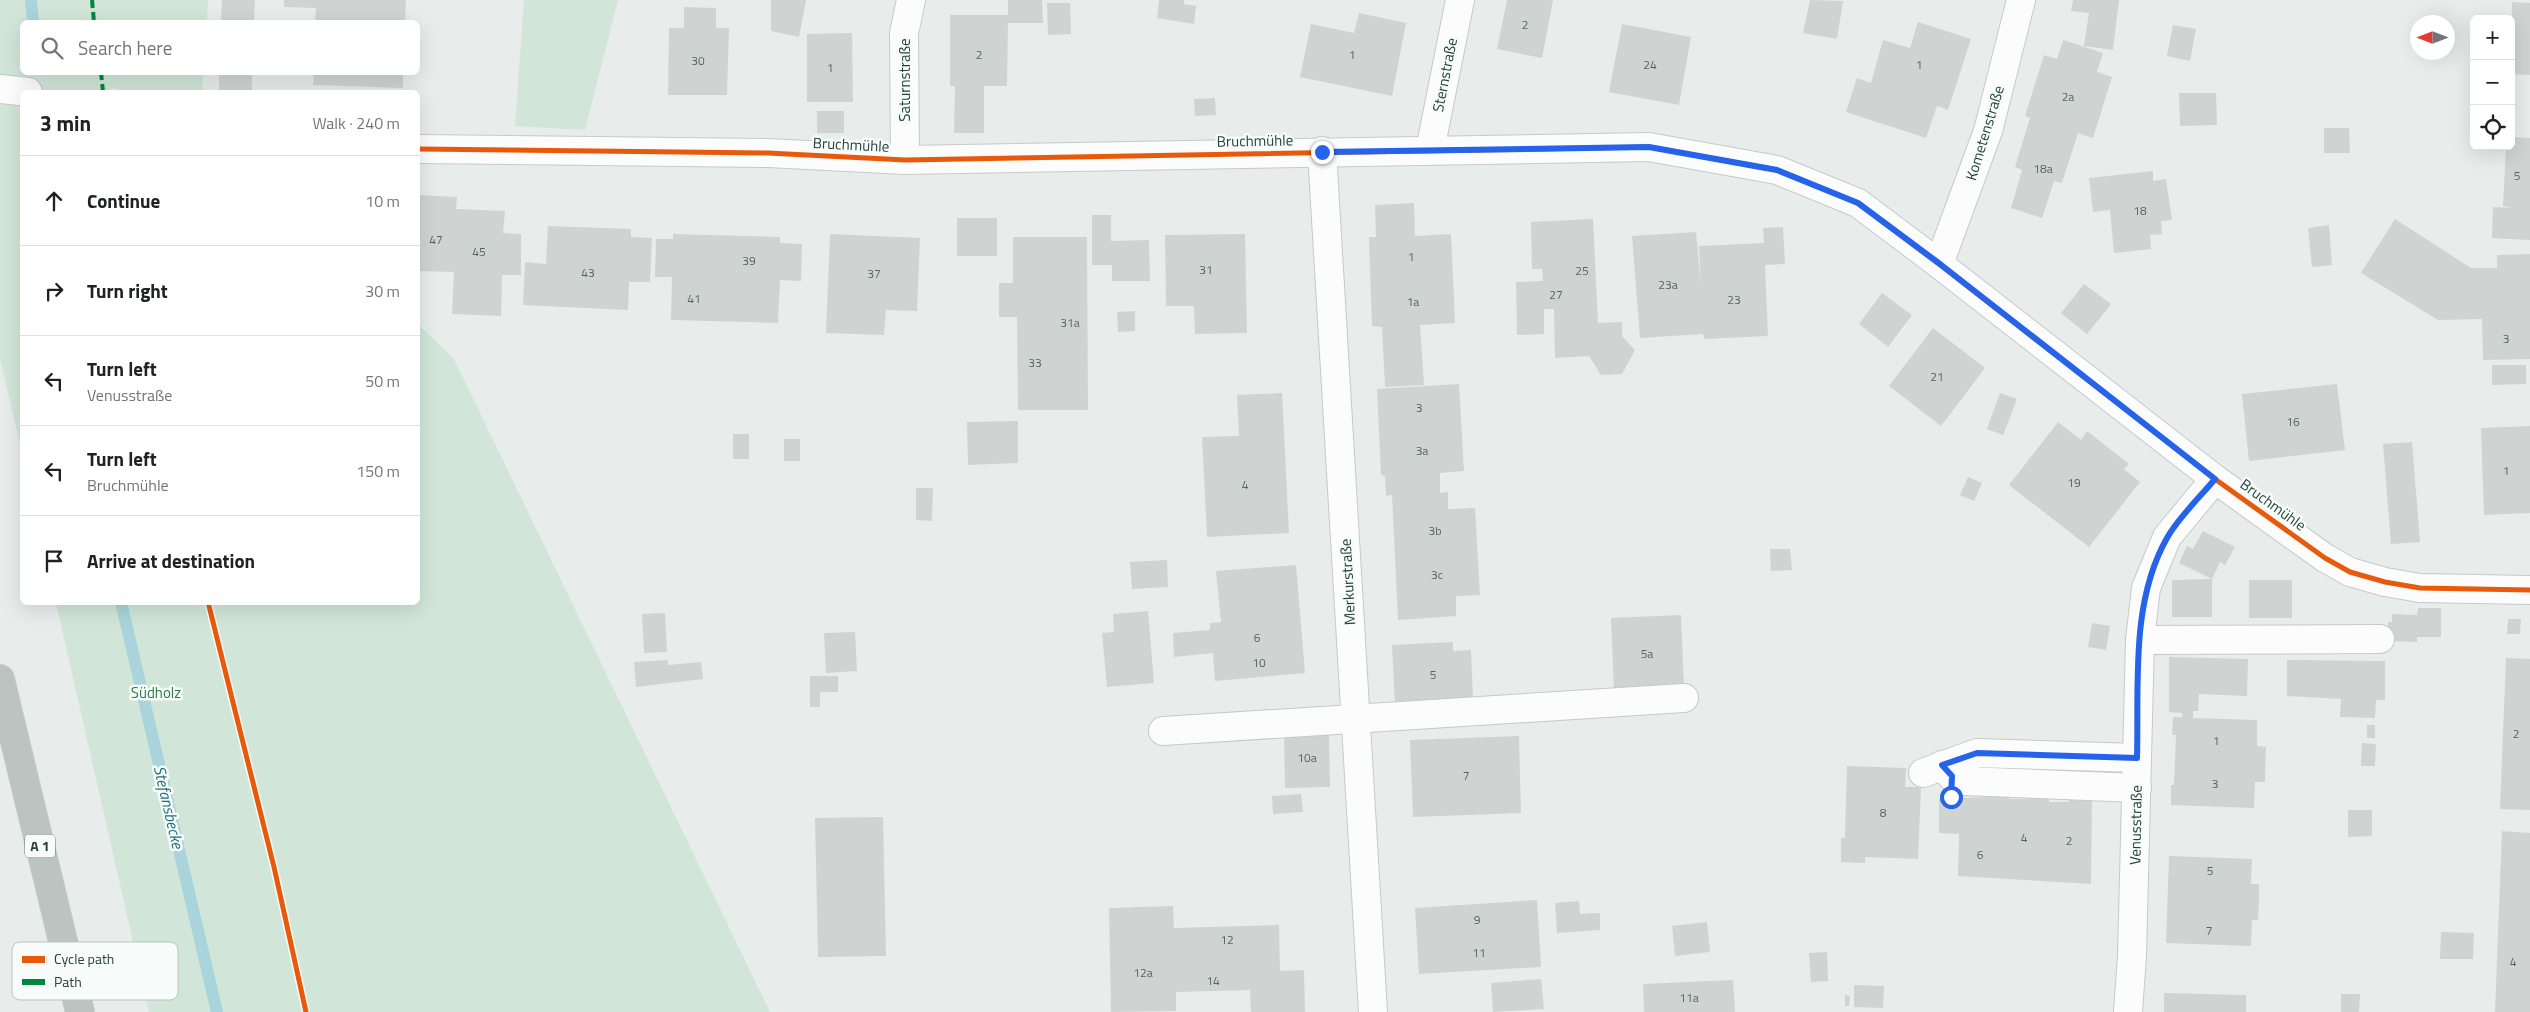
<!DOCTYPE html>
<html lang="en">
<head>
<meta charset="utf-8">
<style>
	body { margin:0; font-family:"Titillium Web",sans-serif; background:#f6f6f6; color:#202124 }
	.controls { position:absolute; right:15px; top:15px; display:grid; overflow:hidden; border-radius:8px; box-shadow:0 5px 20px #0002 }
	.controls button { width:45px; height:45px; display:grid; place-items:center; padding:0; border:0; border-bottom:1px solid #e0e0e0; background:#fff; color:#202124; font:25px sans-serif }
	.compass { position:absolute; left:2410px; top:15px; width:45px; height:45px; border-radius:50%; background:#fff; box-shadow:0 5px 20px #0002; rotate:270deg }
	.stop { position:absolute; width:15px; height:15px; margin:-11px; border:4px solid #2563eb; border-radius:50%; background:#fff }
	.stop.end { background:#2563eb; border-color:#fff; box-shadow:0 1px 5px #0008 }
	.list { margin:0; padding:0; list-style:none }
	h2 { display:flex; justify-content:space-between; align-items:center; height:65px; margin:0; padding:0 20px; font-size:21px }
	h2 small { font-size:16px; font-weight:400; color:#757577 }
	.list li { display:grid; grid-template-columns:32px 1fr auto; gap:15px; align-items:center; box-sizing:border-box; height:90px; padding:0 20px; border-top:1px solid #e0e0e0 }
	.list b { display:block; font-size:19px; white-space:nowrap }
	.list p { margin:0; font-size:16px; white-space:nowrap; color:#757577 }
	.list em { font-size:16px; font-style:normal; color:#757577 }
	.icon { flex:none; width:28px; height:28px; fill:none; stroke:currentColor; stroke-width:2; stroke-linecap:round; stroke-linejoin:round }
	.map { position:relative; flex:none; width:2530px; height:1012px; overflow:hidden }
	.search { position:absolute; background:#fff; box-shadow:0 5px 20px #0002; left:20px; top:20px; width:400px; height:55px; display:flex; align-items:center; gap:12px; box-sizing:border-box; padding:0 18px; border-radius:8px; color:#757577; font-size:19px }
	.panel { position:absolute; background:#fff; box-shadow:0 5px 20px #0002; left:20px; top:90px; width:400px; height:515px; border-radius:8px }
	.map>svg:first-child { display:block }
	.green { fill:#d1e6d8 }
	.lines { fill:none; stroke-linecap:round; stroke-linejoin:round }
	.stream { stroke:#a9d4db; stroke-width:12 }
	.building { fill:#cfd4d2 }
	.minor-casing { stroke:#c5cac8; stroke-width:30 }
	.highway-casing { stroke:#c3ccc9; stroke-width:30 }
	.minor { stroke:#fcfcfc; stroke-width:28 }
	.highway { stroke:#bcc4c2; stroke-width:28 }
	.quiet { stroke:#00873e; stroke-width:4; stroke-dasharray:8 4; stroke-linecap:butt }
	.cycleway-casing { stroke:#f7fbf9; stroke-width:8 }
	.cycleway { stroke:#e8590c; stroke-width:5 }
	.route { stroke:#2563eb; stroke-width:6 }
	.labels { text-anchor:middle; stroke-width:5; stroke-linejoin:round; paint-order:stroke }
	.number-label { font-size:12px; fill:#506761 }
	.shield { fill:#f7fbf9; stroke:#637a73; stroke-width:1 }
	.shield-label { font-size:14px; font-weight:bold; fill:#24423a }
	.street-label { font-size:15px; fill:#24423a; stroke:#f7fbf9 }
	.park-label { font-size:15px; fill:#2d7a4b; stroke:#f7fbf9 }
	.water-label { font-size:16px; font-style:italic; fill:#1c6f80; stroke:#f7fbf9 }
	.key { fill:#f7fbf9; stroke:#b8c4c0; stroke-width:1 }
	.key-label { font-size:14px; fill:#24423a }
</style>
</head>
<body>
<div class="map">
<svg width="2530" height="1012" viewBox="0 0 2530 1012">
	<rect width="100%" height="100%" fill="#e8edeb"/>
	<g class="green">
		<polygon points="0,0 208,0 207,22 22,22 22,72 203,73 202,92 134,92 111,88 111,92 22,92 22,452 0,359"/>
		<polygon points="524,0 618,0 585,130 515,126"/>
		<polygon points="418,324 454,359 770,1012 149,1012 56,603 418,602"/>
	</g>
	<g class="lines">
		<g class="stream">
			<polyline points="31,0 33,22"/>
			<polyline points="121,602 217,1012"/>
		</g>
	</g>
	<g class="building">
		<polygon points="222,0 255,0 254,22 221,22"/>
		<polygon points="284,0 406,0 405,22 315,22 316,8 284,7"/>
		<polygon points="771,0 806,0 799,37 771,31"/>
		<polygon points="1008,0 1042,0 1043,23 1008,23 1007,86 984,86 984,133 954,133 955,86 950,86 950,15 1008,15"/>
		<polygon points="1159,0 1184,0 1184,4 1196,6 1194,24 1157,18"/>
		<polygon points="1507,0 1553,0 1542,58 1497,49"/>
		<polygon points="1810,0 1843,1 1837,39 1803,33"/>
		<polygon points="2073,0 2119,0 2113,50 2084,46 2089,13 2071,11"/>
		<polygon points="2512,2 2530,3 2530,75 2511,74"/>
		<polygon points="1047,3 1070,3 1071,34 1048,35"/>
		<polygon points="684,7 716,8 716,28 729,28 727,95 668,95 669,28 684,28"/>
		<polygon points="1359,13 1406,23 1392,96 1300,77 1311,24 1354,33"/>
		<polygon points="1918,22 1971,39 1948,110 1937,106 1926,138 1846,112 1857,78 1871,83 1883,40 1910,48"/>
		<polygon points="1622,24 1691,37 1679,105 1609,92"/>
		<polygon points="2173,25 2196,29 2190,61 2167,56"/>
		<polygon points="852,33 853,102 807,102 807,34"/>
		<polygon points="2063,40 2103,53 2097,72 2112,77 2093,138 2078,133 2062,183 2054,181 2042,218 2011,208 2022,170 2015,167 2030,118 2025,116 2044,55 2057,59"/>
		<polygon points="219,72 252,72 252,92 219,91"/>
		<polygon points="314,72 403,72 403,88 313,85"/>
		<polygon points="2179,93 2216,93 2217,125 2180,126"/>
		<polygon points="1215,98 1216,115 1195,116 1194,99"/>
		<rect x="817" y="111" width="27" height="22"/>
		<polygon points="2324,128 2349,128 2350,153 2324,153"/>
		<polygon points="2511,137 2530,138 2530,240 2492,238 2493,207 2512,208 2503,206 2506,146 2511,146"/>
		<polygon points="2153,171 2153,181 2166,179 2172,220 2161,221 2162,234 2150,235 2151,249 2114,253 2110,210 2093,212 2089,178"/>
		<polygon points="418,195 457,197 456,209 505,211 503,233 521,234 521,275 502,275 501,316 452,314 454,272 418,271"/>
		<polygon points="1414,203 1415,236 1451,234 1455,323 1420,325 1424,385 1385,387 1382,327 1372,326 1369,237 1376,237 1375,205"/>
		<polygon points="1092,215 1111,215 1111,241 1149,240 1150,281 1112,281 1112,265 1092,265"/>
		<rect x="957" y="218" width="40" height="38"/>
		<polygon points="1593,219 1598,323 1622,322 1622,336 1635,350 1622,374 1601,375 1589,356 1555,358 1554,309 1544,309 1544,334 1517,335 1516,282 1543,281 1542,269 1532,269 1531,222"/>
		<polygon points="2395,219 2471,268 2497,268 2497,255 2530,254 2530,359 2483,360 2482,319 2438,320 2361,273"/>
		<polygon points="2329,225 2332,265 2312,267 2308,228"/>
		<polygon points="548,226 631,229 631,237 652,238 650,282 629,282 628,310 523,305 525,262 546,264"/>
		<polygon points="1783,227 1785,264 1765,265 1768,336 1704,339 1703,334 1640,338 1632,236 1696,232 1701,286 1699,246 1764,243 1763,228"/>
		<polygon points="673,234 780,237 780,243 802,244 801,281 780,280 778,323 671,320 672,277 655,277 656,239 673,239"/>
		<polygon points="830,234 920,238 917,311 886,310 884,335 826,333"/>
		<polygon points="1245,234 1247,333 1195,334 1194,306 1166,306 1165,235"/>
		<polygon points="1013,237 1087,237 1088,410 1018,410 1017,317 999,317 999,283 1013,283"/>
		<polygon points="2084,284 2111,304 2087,334 2061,313"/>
		<polygon points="1882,293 1912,315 1888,347 1859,324"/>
		<polygon points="1135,311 1135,331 1118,332 1117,312"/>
		<polygon points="1933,328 1985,368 1941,426 1889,386"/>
		<polygon points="2492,365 2526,365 2526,384 2492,385"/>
		<polygon points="1459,384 1464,471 1440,473 1440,493 1448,492 1448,509 1475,508 1480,595 1456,596 1456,616 1398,620 1392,495 1386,496 1385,476 1381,475 1377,389"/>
		<polygon points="2337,384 2345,450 2249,461 2242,394"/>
		<polygon points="1282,393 1289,533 1207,537 1202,437 1239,436 1237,395"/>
		<polygon points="2000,393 2017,399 2003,435 1987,429"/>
		<polygon points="1018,421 1018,463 968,465 967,422"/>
		<polygon points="2058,422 2081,440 2087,431 2129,464 2124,469 2140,482 2089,547 2009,485"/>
		<polygon points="2530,426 2530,513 2484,515 2481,428"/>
		<rect x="733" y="434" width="16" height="25"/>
		<rect x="784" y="439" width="16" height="22"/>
		<polygon points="2412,442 2420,542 2391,544 2383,444"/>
		<polygon points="1968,477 1982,483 1974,501 1960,495"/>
		<polygon points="916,488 933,488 932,521 916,520"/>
		<polygon points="2203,531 2235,547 2225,565 2220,562 2212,579 2212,617 2172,617 2172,580 2212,579 2179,563 2187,546 2193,549"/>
		<polygon points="1770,549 1790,549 1792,570 1771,571"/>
		<polygon points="1167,560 1168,587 1132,589 1130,562"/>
		<polygon points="1296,565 1305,673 1215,681 1213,653 1174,657 1173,633 1210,630 1210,623 1221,622 1216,571"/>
		<rect x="2249" y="580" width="43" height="38"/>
		<polygon points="2418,608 2441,608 2441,637 2417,637 2417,642 2391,641 2391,628 2388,628 2388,622 2392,622 2392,614 2417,615"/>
		<polygon points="1148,611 1154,683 1107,687 1102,633 1114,632 1113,614"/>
		<polygon points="665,613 667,652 644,653 642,614"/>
		<polygon points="1681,615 1684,689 1614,693 1611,618"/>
		<polygon points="2508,619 2521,619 2520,634 2507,634"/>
		<polygon points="2092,623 2110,626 2106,650 2088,647"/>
		<polygon points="855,632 857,671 826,673 824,633"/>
		<polygon points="1453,642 1453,651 1471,650 1473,699 1395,704 1392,645"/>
		<polygon points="2169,657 2248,659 2247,696 2199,694 2198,711 2193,711 2193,718 2257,720 2257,746 2266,747 2265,782 2255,782 2254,808 2171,805 2171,785 2174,785 2176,735 2172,735 2173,717 2182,717 2182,713 2169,712"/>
		<polygon points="2506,658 2530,659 2530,810 2500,809"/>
		<polygon points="668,660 668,665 701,662 703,679 636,687 634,662"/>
		<polygon points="2287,660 2385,661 2385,700 2376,700 2375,718 2340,717 2341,699 2287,696"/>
		<polygon points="810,676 838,676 838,692 820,692 820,707 810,707"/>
		<rect x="2367" y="725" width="8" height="13"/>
		<polygon points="1329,728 1330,787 1285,788 1284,729"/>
		<polygon points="1519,736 1521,813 1413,817 1410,740"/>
		<polygon points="2362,743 2376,744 2375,766 2361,766"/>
		<polygon points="1847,766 1906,768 1905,787 1921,787 1918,859 1865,857 1865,863 1841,862 1841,838 1845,838"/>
		<polygon points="1986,791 2009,791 2009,799 2028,799 2028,795 2049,795 2049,802 2069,802 2069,798 2092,798 2091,884 1958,876 1959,834 1939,833 1939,799 1986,797"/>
		<polygon points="1301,794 1303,812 1273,814 1272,796"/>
		<polygon points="2348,810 2372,810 2372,836 2348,837"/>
		<polygon points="883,817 886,956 818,957 815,818"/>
		<polygon points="2502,831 2530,833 2530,1012 2495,1012"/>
		<polygon points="2169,856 2252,859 2251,884 2259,884 2259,902 2258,920 2252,920 2251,946 2166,943"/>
		<polygon points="1537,900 1541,967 1419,974 1415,908"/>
		<polygon points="1579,901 1580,914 1600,913 1600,930 1557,933 1555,903"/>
		<polygon points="1173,906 1174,928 1279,925 1280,971 1304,970 1305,1012 1251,1012 1250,990 1176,992 1176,1011 1111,1012 1109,908"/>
		<polygon points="1707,922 1710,952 1675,956 1672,926"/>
		<polygon points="2441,932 2474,933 2473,959 2440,959"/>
		<polygon points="1827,952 1828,981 1811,982 1809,953"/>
		<polygon points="1541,979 1544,1009 1493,1012 1491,983"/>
		<polygon points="1733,980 1735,1012 1644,1012 1643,984"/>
		<polygon points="1854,985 1884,986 1883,1008 1854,1007"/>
		<polygon points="2164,993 2246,995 2246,1012 2164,1012"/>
		<polygon points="2341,994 2360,994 2359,1012 2341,1012"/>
		<polygon points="1845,995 1850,996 1849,1006 1845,1006"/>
	</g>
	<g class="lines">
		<defs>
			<g id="minor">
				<polyline points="0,89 28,92"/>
				<polyline points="418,149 768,153 905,160 1649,147 1777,170 1858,203 1939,264 2215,479 2325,558 2350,572 2385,582 2420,588 2530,590"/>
				<polyline points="1430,150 1460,0"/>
				<polyline points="1322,151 1373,1012"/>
				<polyline points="905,160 904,33 911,0"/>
				<polyline points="1939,264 1988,131 2021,0"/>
				<polyline points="2140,640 2380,639"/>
				<polyline points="1163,731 1684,698"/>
				<polyline points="1942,765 1952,777 1964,781 2137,788"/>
				<polyline points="1923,773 1977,753 2137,758"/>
				<polyline points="2128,1012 2132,956 2140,640 2146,588 2167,537 2215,479"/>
			</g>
			<polyline id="highway" points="0,679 80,1012"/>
		</defs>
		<use href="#minor" class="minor-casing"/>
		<use href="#highway" class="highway-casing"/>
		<use href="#minor" class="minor"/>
		<use href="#highway" class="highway"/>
		<g class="quiet">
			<polyline points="92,0 94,22"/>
			<polyline points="101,72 103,92"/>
		</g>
		<defs>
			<g id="cycleway">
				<polyline points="418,149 768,153 905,160 1649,147 1777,170 1858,203 1939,264 2215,479 2325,558 2350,572 2385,582 2420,588 2530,590"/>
				<polyline points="208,602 274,867 306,1012"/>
			</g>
		</defs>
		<use href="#cycleway" class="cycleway-casing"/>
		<use href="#cycleway" class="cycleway"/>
	</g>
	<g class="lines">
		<path class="route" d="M 1322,152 L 1649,147 L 1777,170 L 1858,203 L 1940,264 L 2215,479 C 2200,497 2178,518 2167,538 C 2130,603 2139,686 2137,758 L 1977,753 L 1942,765 L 1952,776 L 1951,797"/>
	</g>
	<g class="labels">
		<g class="number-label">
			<text x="1525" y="29">2</text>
			<text x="979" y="59">2</text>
			<text x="1352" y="59">1</text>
			<text x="698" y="65">30</text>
			<text x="1650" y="69">24</text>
			<text x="1919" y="69">1</text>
			<text x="830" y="72">1</text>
			<text x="2068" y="101">2a</text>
			<text x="2043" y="173">18a</text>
			<text x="2517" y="180">5</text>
			<text x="2140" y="215">18</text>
			<text x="436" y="244">47</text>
			<text x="479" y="256">45</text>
			<text x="1411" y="261">1</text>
			<text x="749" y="265">39</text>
			<text x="1206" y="274">31</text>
			<text x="1582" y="275">25</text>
			<text x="588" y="277">43</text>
			<text x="874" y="278">37</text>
			<text x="1668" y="289">23a</text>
			<text x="1556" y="299">27</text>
			<text x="694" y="303">41</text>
			<text x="1734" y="304">23</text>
			<text x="1413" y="306">1a</text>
			<text x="1070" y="327">31a</text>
			<text x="2506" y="343">3</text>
			<text x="1035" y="367">33</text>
			<text x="1937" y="381">21</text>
			<text x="1419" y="412">3</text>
			<text x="2293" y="426">16</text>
			<text x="1422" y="455">3a</text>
			<text x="2506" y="475">1</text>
			<text x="2074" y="487">19</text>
			<text x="1245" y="489">4</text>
			<text x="1435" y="535">3b</text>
			<text x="1437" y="579">3c</text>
			<text x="1257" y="642">6</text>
			<text x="1647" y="658">5a</text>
			<text x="1259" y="667">10</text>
			<text x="1433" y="679">5</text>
			<text x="2516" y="738">2</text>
			<text x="2216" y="745">1</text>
			<text x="1307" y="762">10a</text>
			<text x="1466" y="780">7</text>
			<text x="2215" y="788">3</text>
			<text x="1883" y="817">8</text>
			<text x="2024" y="842">4</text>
			<text x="2069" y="845">2</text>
			<text x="1980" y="859">6</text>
			<text x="2210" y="875">5</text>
			<text x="1477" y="924">9</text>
			<text x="2209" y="935">7</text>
			<text x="1227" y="944">12</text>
			<text x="1479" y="957">11</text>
			<text x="2513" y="966">4</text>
			<text x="1143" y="977">12a</text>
			<text x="1213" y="985">14</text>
			<text x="1689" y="1002">11a</text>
		</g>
		<rect class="shield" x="25" y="834.5" width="30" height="23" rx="4"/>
		<g class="shield-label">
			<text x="40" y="851">A 1</text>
		</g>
		<g class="street-label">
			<text transform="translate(1445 75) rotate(-79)" y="5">Sternstraße</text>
			<text transform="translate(905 80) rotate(-90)" y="5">Saturnstraße</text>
			<text transform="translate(1985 133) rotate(-73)" y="5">Kometenstraße</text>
			<text transform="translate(1255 141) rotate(-1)" y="5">Bruchmühle</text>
			<text transform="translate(851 145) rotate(3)" y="5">Bruchmühle</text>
			<text transform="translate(2273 505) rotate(36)" y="5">Bruchmühle</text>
			<text transform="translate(1348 582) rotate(-93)" y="5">Merkurstraße</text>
			<text transform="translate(2136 825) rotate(-89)" y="5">Venusstraße</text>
		</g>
		<g class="park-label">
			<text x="156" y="698">Südholz</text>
		</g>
		<g class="water-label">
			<text transform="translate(169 807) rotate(77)" y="6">Stefansbecke</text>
		</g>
	</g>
	<rect x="12" y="942" width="166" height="58" rx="8" class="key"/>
	<rect x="22" y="956" width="23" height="7" fill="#e8590c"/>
	<rect x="22" y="979" width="23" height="6" fill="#00873e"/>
	<g class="key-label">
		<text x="54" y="964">Cycle path</text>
		<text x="54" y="987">Path</text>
	</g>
</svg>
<div class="controls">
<button>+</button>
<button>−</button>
<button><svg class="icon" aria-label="locate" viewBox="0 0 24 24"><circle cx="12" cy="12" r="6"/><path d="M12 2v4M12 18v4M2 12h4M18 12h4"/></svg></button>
</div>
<svg class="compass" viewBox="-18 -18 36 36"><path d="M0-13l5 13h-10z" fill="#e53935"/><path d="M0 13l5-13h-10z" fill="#757577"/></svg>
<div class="stop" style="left:1951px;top:797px"></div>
<div class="stop end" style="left:1322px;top:152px"></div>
<div class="search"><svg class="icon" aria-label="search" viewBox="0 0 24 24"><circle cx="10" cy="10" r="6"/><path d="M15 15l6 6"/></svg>Search here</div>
<section class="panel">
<h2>3 min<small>Walk · 240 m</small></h2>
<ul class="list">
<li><svg class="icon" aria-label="ahead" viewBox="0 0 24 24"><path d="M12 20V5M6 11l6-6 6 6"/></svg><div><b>Continue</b></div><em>10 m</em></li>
<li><svg class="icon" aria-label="right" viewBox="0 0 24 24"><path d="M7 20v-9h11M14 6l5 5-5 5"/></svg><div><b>Turn right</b></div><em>30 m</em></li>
<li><svg class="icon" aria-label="left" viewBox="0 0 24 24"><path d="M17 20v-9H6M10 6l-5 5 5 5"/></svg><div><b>Turn left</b><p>Venusstraße</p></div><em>50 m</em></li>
<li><svg class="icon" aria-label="left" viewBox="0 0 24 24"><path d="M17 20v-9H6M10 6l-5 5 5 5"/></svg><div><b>Turn left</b><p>Bruchmühle</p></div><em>150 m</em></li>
<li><svg class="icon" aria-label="arrive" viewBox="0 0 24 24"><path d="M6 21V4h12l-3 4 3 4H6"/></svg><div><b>Arrive at destination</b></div></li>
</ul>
</section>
</div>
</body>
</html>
